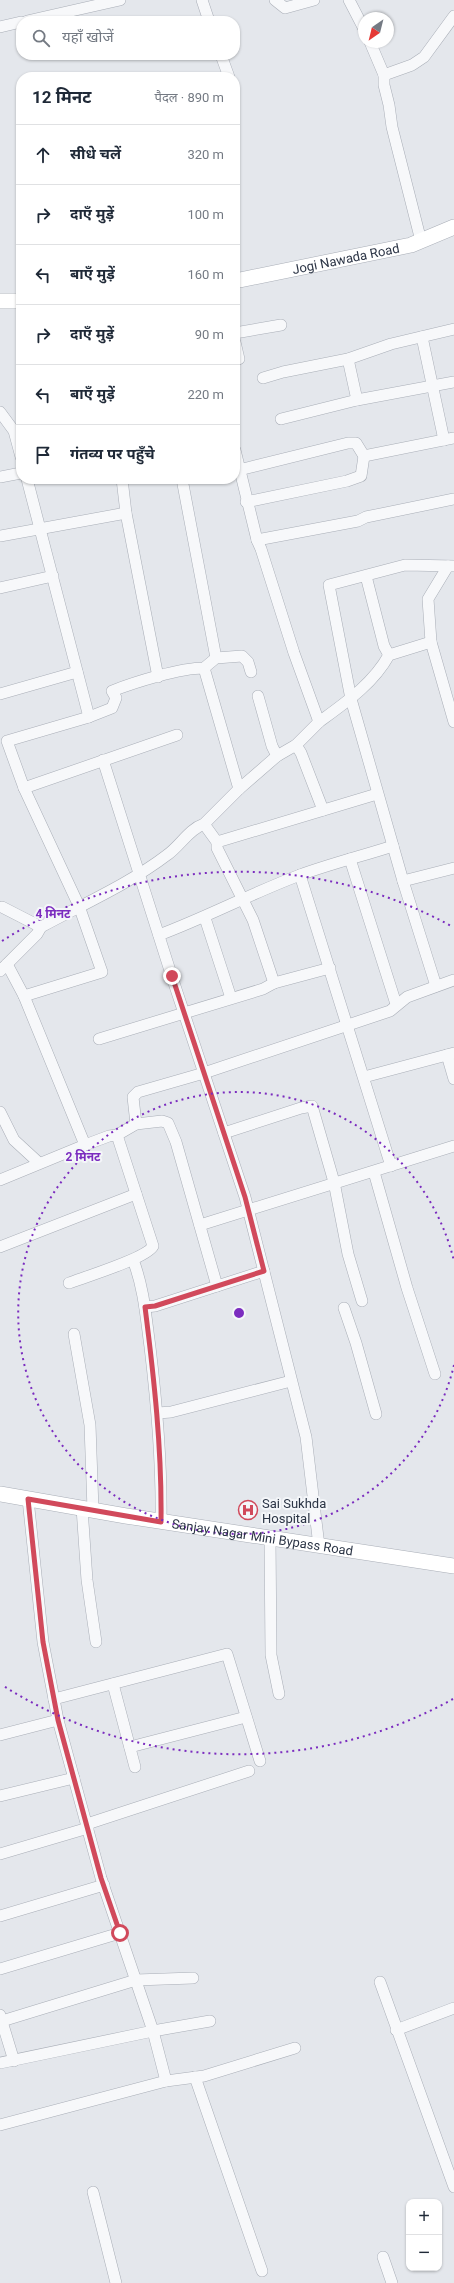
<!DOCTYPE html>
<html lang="hi">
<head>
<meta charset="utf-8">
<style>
	body { margin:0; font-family:Roboto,"Noto Sans Devanagari",sans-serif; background:#f6f6f7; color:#1f2937 }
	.controls { position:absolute; right:12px; bottom:12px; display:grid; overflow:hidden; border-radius:8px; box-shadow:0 1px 3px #0004 }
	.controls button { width:36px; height:36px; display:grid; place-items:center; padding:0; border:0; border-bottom:1px solid #e0e1e3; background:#fff; color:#1f2937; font:20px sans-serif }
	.compass { position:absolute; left:358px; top:12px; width:36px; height:36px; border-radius:50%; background:#fff; box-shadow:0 1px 3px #0004; rotate:215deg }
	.stop { position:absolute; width:12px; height:12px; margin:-9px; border:3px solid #d1495b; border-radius:50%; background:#fff }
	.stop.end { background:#d1495b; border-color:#fff; box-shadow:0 1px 4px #0008 }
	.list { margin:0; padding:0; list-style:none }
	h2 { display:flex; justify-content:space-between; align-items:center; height:52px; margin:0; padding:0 16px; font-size:17px }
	h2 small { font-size:13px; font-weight:400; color:#747a83 }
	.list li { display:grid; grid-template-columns:26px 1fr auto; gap:12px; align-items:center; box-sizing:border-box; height:60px; padding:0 16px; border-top:1px solid #e0e1e3 }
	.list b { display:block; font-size:15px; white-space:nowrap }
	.list em { font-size:13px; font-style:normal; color:#747a83 }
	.icon { flex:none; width:22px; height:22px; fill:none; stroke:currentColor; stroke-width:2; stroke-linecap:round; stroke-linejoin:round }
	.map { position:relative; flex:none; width:454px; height:2283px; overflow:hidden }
	.search { position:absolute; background:#fff; box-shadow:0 1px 3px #0004; left:16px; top:16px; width:224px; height:44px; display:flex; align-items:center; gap:10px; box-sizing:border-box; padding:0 14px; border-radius:16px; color:#747a83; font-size:15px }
	.panel { position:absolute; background:#fff; box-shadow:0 1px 3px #0004; left:16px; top:72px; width:224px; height:412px; border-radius:16px }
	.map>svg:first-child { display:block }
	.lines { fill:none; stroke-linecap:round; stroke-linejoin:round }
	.street-casing { stroke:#a9aeb7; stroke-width:12 }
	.secondary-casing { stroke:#a9aeb7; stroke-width:16 }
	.street { stroke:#f7f8fa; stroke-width:11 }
	.secondary { stroke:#fff; stroke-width:15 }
	.route { stroke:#d1495b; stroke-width:5 }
	.ring { fill:none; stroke:#7b2cbf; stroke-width:2; stroke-dasharray:2 4 }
	.labels { text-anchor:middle; stroke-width:4; stroke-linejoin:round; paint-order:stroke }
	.street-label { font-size:13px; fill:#2b3445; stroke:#f4f6f9 }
	.poi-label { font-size:13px; fill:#2b3445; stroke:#f4f6f9; text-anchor:start }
	.centre { fill:#7b2cbf; stroke:#f4f6f9; stroke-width:2 }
	.ring-label { font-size:12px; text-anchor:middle; font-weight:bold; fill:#7b2cbf; stroke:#f4f6f9; stroke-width:4; stroke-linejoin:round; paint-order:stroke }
</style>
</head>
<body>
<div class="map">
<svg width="454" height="2283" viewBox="0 0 454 2283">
	<rect width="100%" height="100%" fill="#e4e7ec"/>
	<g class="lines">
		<defs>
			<g id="street">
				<polyline points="202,0 209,21"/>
				<polyline points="275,0 285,8 314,0"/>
				<polyline points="349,0 364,29"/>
				<polyline points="27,21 120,0"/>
				<polyline points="0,27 21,22"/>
				<polyline points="370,42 384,75 384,85 389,105 392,127 421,241"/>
				<polyline points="221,55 229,77"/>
				<polyline points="384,75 412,65 424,57 454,16"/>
				<polyline points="235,333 281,325"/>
				<polyline points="422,337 444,440"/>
				<polyline points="235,342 239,359 235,360"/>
				<polyline points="348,359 357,400"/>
				<polyline points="263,378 283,372 348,359 391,344 454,329"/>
				<polyline points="0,412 14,431 21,457"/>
				<polyline points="281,419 357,400 454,382"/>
				<path d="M 235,450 L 257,540 L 261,549 L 294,653 L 319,722 C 345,703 373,684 389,655 L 431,642"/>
				<polyline points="364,456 454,438"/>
				<polyline points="239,470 348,443 356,443 364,456"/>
				<polyline points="0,477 21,473"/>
				<polyline points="27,479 89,717"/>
				<polyline points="122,479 126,513 158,677"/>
				<polyline points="182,479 216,658"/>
				<polyline points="246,502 347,481 361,476 364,456"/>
				<polyline points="0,536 126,513"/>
				<polyline points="257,540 358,521 366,517 454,499"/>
				<polyline points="448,566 428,599 431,642 454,722"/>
				<polyline points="366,576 384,646 389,655"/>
				<polyline points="0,588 53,576"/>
				<polyline points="204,668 239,789"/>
				<polyline points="0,694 77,672"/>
				<polyline points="258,696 272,746 277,756"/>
				<polyline points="296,745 301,753 323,810"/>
				<polyline points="103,760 172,977 245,1197 306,1437 319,1546"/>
				<polyline points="24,788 177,735"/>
				<polyline points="204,824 217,842 217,848 253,920 274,983"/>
				<polyline points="217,842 377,794"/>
				<polyline points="350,859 396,1004"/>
				<polyline points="300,875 391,1166"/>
				<polyline points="403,881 454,868"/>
				<polyline points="2,907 41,927"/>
				<polyline points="205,918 231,998"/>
				<path d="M 159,935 C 207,917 252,893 300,875 C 330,864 362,856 393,846"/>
				<polyline points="7,964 24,996 85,1145"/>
				<path d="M 0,971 L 37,934 L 41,927 C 83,904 129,884 167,855 C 180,846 189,829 204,824 L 239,789 L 277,756 L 296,745 L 319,722"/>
				<polyline points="436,986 403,881 351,699 329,585 405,565 454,566"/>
				<path d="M 24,996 L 102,972 L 79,906 L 24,788 L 7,741 L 89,717 L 112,708 L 116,698 L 112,691 C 135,682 180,668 204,668 L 216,658 L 242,656 L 248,662 L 251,672"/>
				<polyline points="99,1039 263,989 274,983 330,968"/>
				<polyline points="447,1055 454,1079"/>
				<polyline points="364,1077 454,1053"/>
				<polyline points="0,1112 14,1140 39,1163"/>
				<polyline points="136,1124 133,1097 138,1092 204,1073 390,1011 407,997 454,980"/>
				<polyline points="224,1133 301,1108 312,1106 334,1182 348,1254 362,1301"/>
				<polyline points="374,1172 407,1288 435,1374"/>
				<polyline points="0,1180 85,1145 109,1136 117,1135 136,1124 162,1121 168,1123 176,1142 217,1286"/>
				<polyline points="200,1225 454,1146"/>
				<polyline points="0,1247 136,1194"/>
				<path d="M 133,1260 C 144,1288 146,1318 150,1347 C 157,1406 162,1463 161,1522"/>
				<path d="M 69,1283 C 85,1277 147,1258 153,1246 L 117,1135"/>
				<polyline points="145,1307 155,1306 264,1271"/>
				<polyline points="344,1308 356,1343 376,1414"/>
				<polyline points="74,1334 90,1425 93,1510"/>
				<polyline points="158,1413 171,1412 291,1381"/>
				<polyline points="28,1499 43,1642 58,1720 101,1878 153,2031 166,2081"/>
				<polyline points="82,1508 87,1580 96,1642"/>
				<polyline points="270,1538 271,1655 279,1694"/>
				<polyline points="113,1684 135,1767"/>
				<polyline points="54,1699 227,1654 260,1761"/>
				<polyline points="0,1735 58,1720"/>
				<polyline points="130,1747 246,1717"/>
				<polyline points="0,1796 74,1778"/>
				<polyline points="87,1824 249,1771"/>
				<polyline points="0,1854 88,1828"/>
				<polyline points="0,1916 104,1885"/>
				<polyline points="0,1969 120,1933"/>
				<polyline points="380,1982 454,2187"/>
				<polyline points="0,2015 14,2061"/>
				<polyline points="2,2021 136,1980 193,1978"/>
				<polyline points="396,2030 454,2008"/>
				<polyline points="0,2063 153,2031 210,2021"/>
				<polyline points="195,2077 262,2271"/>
				<polyline points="0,2125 166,2081 204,2076 295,2048"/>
				<polyline points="93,2192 116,2283"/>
				<polyline points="383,2257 392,2283"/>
			</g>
			<g id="secondary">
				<path id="s1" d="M 235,281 L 411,245 L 454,227"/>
				<polyline points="0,301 21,301"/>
				<path id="s2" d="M 0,1494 L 126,1516 L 454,1566"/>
			</g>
		</defs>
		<use href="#street" class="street-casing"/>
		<use href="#secondary" class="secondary-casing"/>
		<use href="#street" class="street"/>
		<use href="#secondary" class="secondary"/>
	</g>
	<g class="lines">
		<path class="route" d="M 120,1933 L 101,1878 L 58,1720 L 43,1642 L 28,1499 L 161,1522 C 162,1449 154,1378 145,1307 L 155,1306 L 264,1271 L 245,1197 L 172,976"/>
	</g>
	<g class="ring">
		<path d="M454 1365A221 221 0 1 1 454 1261"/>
		<path d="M453 1699A441 441 0 0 1 2 1685M2 941A441 441 0 0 1 453 927"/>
	</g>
	<defs>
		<symbol id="hospital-ring" viewBox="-11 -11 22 22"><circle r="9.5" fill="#f4f6f9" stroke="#d1495b" stroke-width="1.5"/><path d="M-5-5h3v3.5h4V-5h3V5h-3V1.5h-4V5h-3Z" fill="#d1495b"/></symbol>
	</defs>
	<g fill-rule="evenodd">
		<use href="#hospital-ring" x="237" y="1499" width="22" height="22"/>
	</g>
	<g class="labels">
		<g class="street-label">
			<text dy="5" stroke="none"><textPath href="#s1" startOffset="113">Jogi Nawada Road</textPath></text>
			<text dy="5" stroke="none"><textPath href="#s2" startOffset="266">Sanjay Nagar Mini Bypass Road</textPath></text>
		</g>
		<g class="poi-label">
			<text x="262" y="1508">Sai Sukhda<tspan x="262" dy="15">Hospital</tspan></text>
		</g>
	</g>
	<circle cx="239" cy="1313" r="6" class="centre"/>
	<g class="ring-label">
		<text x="53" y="918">4 मिनट</text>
		<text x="83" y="1161">2 मिनट</text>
	</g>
</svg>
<div class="controls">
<button>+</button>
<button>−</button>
</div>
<svg class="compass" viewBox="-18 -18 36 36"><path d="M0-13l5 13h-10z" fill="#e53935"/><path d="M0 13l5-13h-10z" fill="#747a83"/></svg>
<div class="stop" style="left:120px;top:1933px"></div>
<div class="stop end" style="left:172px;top:976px"></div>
<div class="search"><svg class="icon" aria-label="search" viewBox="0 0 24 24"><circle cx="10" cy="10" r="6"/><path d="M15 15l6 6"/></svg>यहाँ खोजें</div>
<section class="panel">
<h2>12 मिनट<small>पैदल · 890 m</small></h2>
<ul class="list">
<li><svg class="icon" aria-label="ahead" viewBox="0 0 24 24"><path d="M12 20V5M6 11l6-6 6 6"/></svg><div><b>सीधे चलें</b></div><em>320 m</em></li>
<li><svg class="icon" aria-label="right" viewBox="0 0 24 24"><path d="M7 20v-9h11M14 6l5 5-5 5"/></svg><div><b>दाएँ मुड़ें</b></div><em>100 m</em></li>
<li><svg class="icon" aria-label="left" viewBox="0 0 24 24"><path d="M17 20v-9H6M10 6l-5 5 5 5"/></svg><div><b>बाएँ मुड़ें</b></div><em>160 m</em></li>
<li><svg class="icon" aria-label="right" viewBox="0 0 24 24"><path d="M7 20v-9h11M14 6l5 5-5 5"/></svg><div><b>दाएँ मुड़ें</b></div><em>90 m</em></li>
<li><svg class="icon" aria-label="left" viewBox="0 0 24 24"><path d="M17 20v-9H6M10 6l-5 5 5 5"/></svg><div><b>बाएँ मुड़ें</b></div><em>220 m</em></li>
<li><svg class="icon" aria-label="arrive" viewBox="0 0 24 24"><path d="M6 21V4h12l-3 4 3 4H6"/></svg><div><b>गंतव्य पर पहुँचे</b></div></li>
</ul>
</section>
</div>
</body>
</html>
